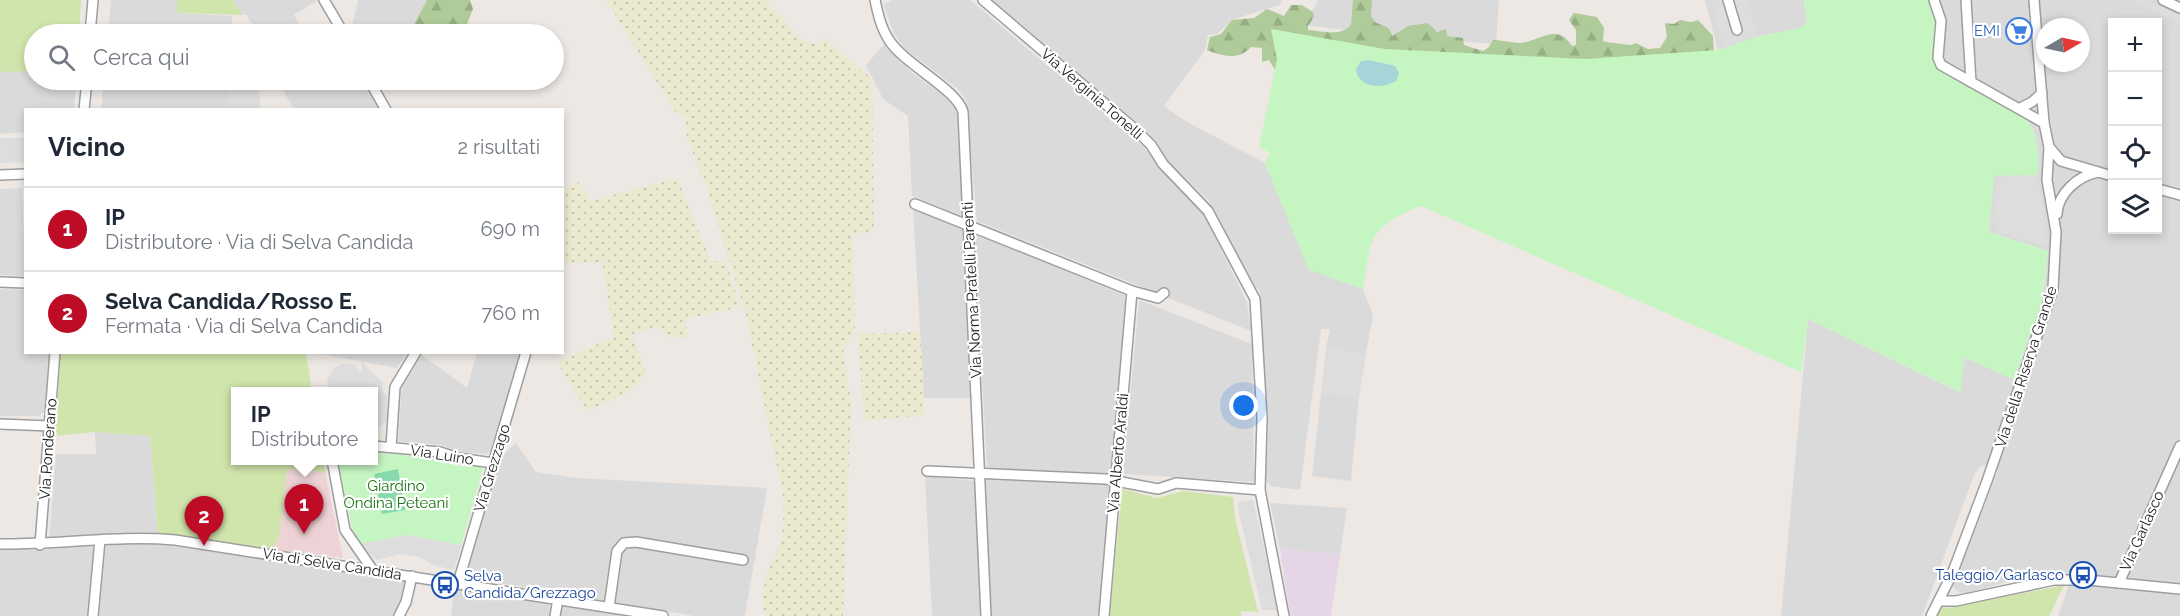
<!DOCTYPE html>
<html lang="it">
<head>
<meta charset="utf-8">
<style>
	body { margin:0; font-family:Raleway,sans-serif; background:#f2f2f3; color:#1f2937 }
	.controls { position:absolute; right:18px; top:18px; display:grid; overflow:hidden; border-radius:0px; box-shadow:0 3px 9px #0003 }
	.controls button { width:54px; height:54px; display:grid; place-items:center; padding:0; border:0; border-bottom:2px solid #e0e1e3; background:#fff; color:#1f2937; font:30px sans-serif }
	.compass { position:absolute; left:2036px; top:18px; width:54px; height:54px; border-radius:50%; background:#fff; box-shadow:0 3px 9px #0003; rotate:81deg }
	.you { position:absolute; left:1244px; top:406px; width:21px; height:21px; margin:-15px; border:4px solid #fff; border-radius:50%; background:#1a73e8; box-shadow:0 0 0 9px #1a73e833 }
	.badge { display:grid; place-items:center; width:39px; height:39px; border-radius:50%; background:#be0b26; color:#fff; font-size:20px; font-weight:700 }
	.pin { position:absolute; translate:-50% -50px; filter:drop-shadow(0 2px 3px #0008) }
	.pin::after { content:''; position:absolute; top:32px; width:21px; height:18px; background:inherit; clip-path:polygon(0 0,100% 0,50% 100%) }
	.popup { position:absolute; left:231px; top:387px; width:147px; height:78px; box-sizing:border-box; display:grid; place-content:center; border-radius:0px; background:#fff; filter:drop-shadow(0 2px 4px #0005); font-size:20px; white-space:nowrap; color:#747a83 }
	.popup b { font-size:22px; color:#1f2937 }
	.popup::after { content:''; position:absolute; left:50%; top:100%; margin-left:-12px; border:12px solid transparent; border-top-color:#fff }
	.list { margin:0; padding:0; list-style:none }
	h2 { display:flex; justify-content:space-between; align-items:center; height:78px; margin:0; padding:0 24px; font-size:26px }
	h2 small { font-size:20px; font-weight:400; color:#747a83 }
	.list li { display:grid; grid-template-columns:39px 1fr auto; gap:18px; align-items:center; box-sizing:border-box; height:84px; padding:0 24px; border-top:2px solid #e0e1e3 }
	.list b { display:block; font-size:22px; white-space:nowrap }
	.list p { margin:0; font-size:20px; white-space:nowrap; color:#747a83 }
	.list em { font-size:20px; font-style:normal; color:#747a83 }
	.icon { flex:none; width:33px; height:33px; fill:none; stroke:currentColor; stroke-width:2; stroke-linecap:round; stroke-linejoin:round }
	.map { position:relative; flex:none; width:2180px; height:616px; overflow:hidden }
	.search { position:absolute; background:#fff; box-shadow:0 3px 9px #0003; left:24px; top:24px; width:540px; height:66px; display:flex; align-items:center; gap:15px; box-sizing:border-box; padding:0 21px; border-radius:33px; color:#747a83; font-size:22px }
	.panel { position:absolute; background:#fff; box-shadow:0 3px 9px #0003; left:24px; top:108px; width:540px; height:246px; border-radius:0px }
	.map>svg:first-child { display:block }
	.residential { fill:#dbdada; fill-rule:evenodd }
	.commercial { fill:#eed3d6 }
	.industrial { fill:#e6d5e6 }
	.farmland { fill:url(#farmland-dots) }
	.grass { fill:#d0e5ab }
	.forest { fill:url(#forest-firs) }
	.park { fill:#c5f6c2 }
	.pitch { fill:#85d9ac }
	.parking { fill:#ddd }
	.water { fill:#a6d5d9 }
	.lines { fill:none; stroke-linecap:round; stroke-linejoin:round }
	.minor-casing { stroke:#9e9e9e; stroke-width:12 }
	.minor { stroke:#fff; stroke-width:9 }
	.labels { text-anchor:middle; stroke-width:4.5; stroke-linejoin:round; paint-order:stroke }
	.shop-label { font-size:15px; fill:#366cbe; stroke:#fff; text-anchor:end }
	.street-label { font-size:15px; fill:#1d1d1d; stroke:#fff }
	.park-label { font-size:15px; fill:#187411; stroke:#fff }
	.transit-label { font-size:15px; fill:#164399; stroke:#fff; text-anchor:end }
</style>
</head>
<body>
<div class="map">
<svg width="2180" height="616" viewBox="0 0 2180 616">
	<defs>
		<pattern id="farmland-dots" width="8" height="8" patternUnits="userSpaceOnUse" patternTransform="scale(1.5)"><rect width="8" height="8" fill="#ebe9cf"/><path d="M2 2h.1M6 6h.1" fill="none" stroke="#c9c7b1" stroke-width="1.8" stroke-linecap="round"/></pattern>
		<pattern id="forest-firs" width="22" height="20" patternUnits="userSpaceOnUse" patternTransform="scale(1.5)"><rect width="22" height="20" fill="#afcb9a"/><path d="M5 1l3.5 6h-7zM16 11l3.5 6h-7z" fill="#96ae84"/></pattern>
	</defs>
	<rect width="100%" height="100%" fill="#ede8e3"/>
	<g class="residential">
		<polygon points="111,0 177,0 177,13 232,16 232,34 108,34"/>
		<polygon points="233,0 318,0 294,15 305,34 258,34 246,14 242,15"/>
		<polygon points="358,0 427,0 409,34 350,34"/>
		<polygon points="892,0 970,0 1145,148 1202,209 1247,303 1251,331 977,221 966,100 958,89 904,48 894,34 884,5"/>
		<polygon points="992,0 1282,0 1280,5 1234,19 1217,34 1208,35 1205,50 1164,106 1187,122 1265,163 1309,269 1363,289 1373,315 1366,354 1326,348 1330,329 1321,329 1300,490 1271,486 1266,481 1268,432 1260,292 1238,260 1209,201 1163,156 1149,133"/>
		<polygon points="1318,0 1499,0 1496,44 1407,38 1305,25"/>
		<polygon points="1705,0 1804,0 1807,22 1801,28 1756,37 1718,50"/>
		<path d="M 1935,0 L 2180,0 L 2180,616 L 2058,616 L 2073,574 L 2033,574 L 1968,593 L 1961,593 L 1953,587 L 1998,471 L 1981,465 L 1974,475 L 1922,616 L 1781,616 L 1808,319 L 1959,392 L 1964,357 L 2015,380 L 2044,290 L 2048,251 L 1989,232 L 1994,176 L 2039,155 L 2033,129 L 2024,117 L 1950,74 L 1941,57 L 1944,49 ZM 2112,22 L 2158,22 L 2158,230 L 2112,230 ZM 2045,27 L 2081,27 L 2081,63 L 2045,63 Z"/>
		<polygon points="886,42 912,73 957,105 962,216 912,196 908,116 883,99 866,65"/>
		<polygon points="34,71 34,80 76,80 74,109 26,110 25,132 0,134 0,72"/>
		<polygon points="104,80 230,80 227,109 101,110"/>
		<polygon points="277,80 331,80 337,89 354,80 364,80 381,109 294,109"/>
		<polygon points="22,188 25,276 0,275 0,189"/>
		<polygon points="913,209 962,227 970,398 924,398"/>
		<polygon points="974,234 1124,295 1126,301 1113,472 1107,475 987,468"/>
		<polygon points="0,289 25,290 26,352 49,353 45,410 39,416 0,416"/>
		<polygon points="1139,300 1252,344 1254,482 1123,474"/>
		<polygon points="316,353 407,352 407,353 397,368"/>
		<polygon points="477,353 522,353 491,451 486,454 459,452 442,445 398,441 402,387 422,355 467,388"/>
		<polygon points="1321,392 1359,397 1351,481 1312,476"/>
		<polygon points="95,432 150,436 158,533 137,532 49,542 56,454 96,454"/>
		<polygon points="516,443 536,472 576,478 767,488 745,616 694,616 465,577 497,461"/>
		<polygon points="925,476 975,481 982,616 932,616"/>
		<polygon points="986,479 1111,485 1099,616 990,616"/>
		<polygon points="1270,503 1347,508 1340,554 1280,549"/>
		<polygon points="136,541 407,580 401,608 393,616 99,616 106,544"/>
		<polygon points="91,546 96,551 90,616 0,616 0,548 41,550"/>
		<polygon points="454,588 549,602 550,616 451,616"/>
		<polygon points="561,604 635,616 559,616"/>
	</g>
	<polygon class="commercial" points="286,469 325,472 343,558 272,550 279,538"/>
	<polygon class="industrial" points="1280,549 1340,554 1331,616 1290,616"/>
	<g class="farmland">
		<polygon points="606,0 766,0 801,40 815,44 825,39 872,79 874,231 853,234 855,332 843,352 851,401 843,616 767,616 764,613 762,602 766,575 782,540 784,501 745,310 705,184 687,138 685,118 675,111"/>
		<polygon points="677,178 711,261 726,262 740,307 685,319 688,338 667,337 658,326 632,335 646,373 627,393 587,411 557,362 614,337 602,262 563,263 563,194 567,187 578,182 591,201"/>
		<polygon points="920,332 925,415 864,421 858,334"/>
	</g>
	<g class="grass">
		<polygon points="0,0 81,0 79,34 34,34 34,71 0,72"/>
		<polygon points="177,0 233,0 242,15 177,13"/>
		<polygon points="61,353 306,353 312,391 235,392 235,460 323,461 325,472 287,469 279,538 272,550 158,533 150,436 95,432 55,436"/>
		<polygon points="1122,489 1157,498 1183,491 1233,497 1235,518 1258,612 1241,611 1241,616 1110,616"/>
		<polygon points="2064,585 2049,616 1935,616 1940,607 1949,608"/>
	</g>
	<g class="forest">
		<polygon points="427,0 470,0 473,9 463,34 418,34 413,26"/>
		<path d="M 1353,0 L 1372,0 L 1371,16 L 1375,22 C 1382,27 1390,24 1392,36 L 1408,26 L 1428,23 L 1437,32 L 1446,29 L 1447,36 L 1463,38 L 1464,45 L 1483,51 L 1488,48 L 1493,40 C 1503,40 1511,43 1521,43 C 1540,41 1557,22 1572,46 L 1576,45 L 1576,30 L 1569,20 L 1574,13 L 1597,17 L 1604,28 L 1603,41 L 1606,42 L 1631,45 L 1636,43 L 1648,49 L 1660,48 L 1667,37 L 1665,23 L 1674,24 L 1680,20 L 1691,22 L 1698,20 L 1713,36 L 1714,57 L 1278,75 L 1269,60 L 1262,62 L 1262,48 L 1251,47 C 1239,61 1222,56 1207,50 L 1210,37 L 1221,34 L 1232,20 L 1254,18 L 1267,9 L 1284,16 L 1291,5 L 1302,5 L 1313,12 L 1314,17 L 1308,26 L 1308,30 C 1323,31 1341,37 1351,25 Z"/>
	</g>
	<g class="park">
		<path d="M 1804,0 L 1935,0 L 1945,43 L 1938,62 L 2024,117 C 2039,134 2039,154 2038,175 L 1994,176 L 1989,232 L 2048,251 L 2042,300 L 2014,380 L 1965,357 L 1960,392 L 1808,319 L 1801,372 L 1421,206 C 1368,228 1371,237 1363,289 L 1309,270 L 1265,163 L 1270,153 L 1259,147 L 1277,59 L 1271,29 L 1385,49 L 1585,59 L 1718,50 L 1756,37 L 1801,28 L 1807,22 Z"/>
		<polygon points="373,452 432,458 458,466 481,466 483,469 461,545 406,535 360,544 353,531 338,461 373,460"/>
	</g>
	<polygon class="pitch" points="398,469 405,510 382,514 374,474"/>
	<g class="parking">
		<polygon points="1712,0 1748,0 1757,36 1723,44"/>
		<polygon points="2130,0 2146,0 2180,15 2180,23"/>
		<polygon points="230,80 257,80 261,109 227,109"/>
		<polygon points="0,138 25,138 25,162 0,163"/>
		<polygon points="2038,175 2045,232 2047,245 2038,245 1999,232 1998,223 1989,222 1989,216 1995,213 1995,180 2001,179 2002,176"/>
		<polygon points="1326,348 1366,354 1359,397 1321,392"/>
		<polygon points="362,362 383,383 382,392 387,396 387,420 373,432 373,392 329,391 327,379 334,368 342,364 354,364 361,372"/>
		<polygon points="1253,500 1276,601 1276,610 1262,610 1239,513 1238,502"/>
		<polygon points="406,535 461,545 454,570 433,565 420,557 400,554 377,560 360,544"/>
	</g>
	<path class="water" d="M 1369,60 L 1395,66 L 1399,73 L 1396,81 C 1382,89 1358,89 1356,69 L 1361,61 Z"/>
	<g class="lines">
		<defs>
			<g id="minor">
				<polyline points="324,0 344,34"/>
				<path d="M 875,0 C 878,14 881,28 889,40 C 904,64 958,90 963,112 L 986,616"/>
				<polyline points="1728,0 1737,30"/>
				<polyline points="1934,0 1941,21 1938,58 1941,65 2044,123"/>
				<polyline points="1966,0 1971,82"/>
				<polyline points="2163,0 2180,8"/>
				<polyline points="90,34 93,0"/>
				<polyline points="369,80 386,110"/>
				<polyline points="2020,108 2032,102 2042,93"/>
				<polyline points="84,110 87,80"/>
				<polyline points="2049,147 2061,161 2112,176"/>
				<polyline points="0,175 26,174"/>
				<polyline points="2158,189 2180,195"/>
				<polyline points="915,204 1132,291 1104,616"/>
				<path d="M 2057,214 C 2058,193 2078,176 2098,172"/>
				<polyline points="0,282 26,283"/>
				<polyline points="1132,291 1158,298 1164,293"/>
				<polyline points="0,424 50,426"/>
				<polyline points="373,446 440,452 458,458 493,463"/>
				<polyline points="391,447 395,387 416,352"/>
				<polyline points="332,460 345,530 372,569"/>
				<polyline points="927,471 1106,479 1158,489 1176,483 1260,490 1262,418 1255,299 1208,211 1163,164 1151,145 1136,130 983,0"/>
				<polyline points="1260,490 1284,616"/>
				<path d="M 0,544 C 58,545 116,535 175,540 L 663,616"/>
				<polyline points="40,545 55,352"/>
				<polyline points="458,583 526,352"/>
				<polyline points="2119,583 2180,446"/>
				<polyline points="1939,601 1956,601 2054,580 2088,580 2180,589"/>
				<polyline points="609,607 617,551 624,543 636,542 743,560"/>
				<polyline points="93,616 100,540"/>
				<polyline points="399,616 406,602 412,576"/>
				<polyline points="555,616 558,599"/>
				<polyline points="1931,616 1952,574 1987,481 2053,289 2056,232 2047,180 2049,147 2044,123 2034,0"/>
			</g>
		</defs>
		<use href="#minor" class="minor-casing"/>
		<use href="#minor" class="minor"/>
	</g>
	<defs>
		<symbol id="supermarket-ring" viewBox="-11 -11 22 22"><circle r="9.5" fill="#fff" stroke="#3f7fe0" stroke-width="1.5"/><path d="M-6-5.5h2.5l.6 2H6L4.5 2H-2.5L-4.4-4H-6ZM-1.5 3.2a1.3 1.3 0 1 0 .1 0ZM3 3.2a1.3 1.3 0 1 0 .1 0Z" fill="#3f7fe0"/></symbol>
		<symbol id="bus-ring" viewBox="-11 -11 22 22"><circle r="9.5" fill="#fff" stroke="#1a4fb4" stroke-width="1.5"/><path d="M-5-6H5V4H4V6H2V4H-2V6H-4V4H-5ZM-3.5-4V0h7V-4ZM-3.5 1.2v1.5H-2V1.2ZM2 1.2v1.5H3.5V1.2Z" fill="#1a4fb4"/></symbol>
	</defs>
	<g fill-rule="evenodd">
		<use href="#supermarket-ring" x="2004" y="16" width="30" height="30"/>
		<use href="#bus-ring" x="2068" y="560" width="30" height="30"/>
		<use href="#bus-ring" x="430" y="570" width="30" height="30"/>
	</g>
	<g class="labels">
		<g class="shop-label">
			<text x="2000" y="36">EMI</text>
		</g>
		<g class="street-label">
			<text transform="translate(1092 94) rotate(41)" y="5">Via Verginia Tonelli</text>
			<text transform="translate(972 290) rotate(-93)" y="5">Via Norma Pratelli Parenti</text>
			<text transform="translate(2026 367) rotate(-72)" y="5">Via della Riserva Grande</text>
			<text transform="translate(48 449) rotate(-86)" y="5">Via Ponderano</text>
			<text transform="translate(1118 453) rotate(-85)" y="5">Via Alberto Araldi</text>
			<text transform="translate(442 455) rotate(9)" y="5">Via Luino</text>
			<text transform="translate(492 468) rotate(-73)" y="5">Via Grezzago</text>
			<text transform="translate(2142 531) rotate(-66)" y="5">Via Garlasco</text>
			<text transform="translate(332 564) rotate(9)" y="5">Via di Selva Candida</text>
		</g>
		<g class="park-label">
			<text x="396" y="491">Giardino<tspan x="396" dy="17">Ondina Peteani</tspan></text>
		</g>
		<g class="transit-label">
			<text x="2064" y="580">Taleggio/Garlasco</text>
			<text x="464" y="581" text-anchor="start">Selva<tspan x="464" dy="17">Candida/Grezzago</tspan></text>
		</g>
	</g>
</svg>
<div class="controls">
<button>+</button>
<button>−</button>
<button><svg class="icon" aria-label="locate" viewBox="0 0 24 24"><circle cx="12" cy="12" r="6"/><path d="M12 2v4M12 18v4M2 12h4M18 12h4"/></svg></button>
<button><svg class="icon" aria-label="layers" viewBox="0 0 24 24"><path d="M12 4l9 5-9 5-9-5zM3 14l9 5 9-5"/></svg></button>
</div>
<svg class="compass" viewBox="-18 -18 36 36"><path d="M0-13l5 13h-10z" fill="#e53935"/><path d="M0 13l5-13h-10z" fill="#747a83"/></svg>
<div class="you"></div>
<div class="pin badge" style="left:304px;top:534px">1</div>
<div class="popup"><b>IP</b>Distributore</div>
<div class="pin badge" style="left:204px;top:546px">2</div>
<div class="search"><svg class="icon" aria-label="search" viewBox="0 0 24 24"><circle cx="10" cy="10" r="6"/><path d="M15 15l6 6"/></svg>Cerca qui</div>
<section class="panel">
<h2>Vicino<small>2 risultati</small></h2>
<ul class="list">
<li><span class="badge">1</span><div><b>IP</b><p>Distributore · Via di Selva Candida</p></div><em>690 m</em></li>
<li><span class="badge">2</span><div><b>Selva Candida/Rosso E.</b><p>Fermata · Via di Selva Candida</p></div><em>760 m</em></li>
</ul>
</section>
</div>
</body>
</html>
